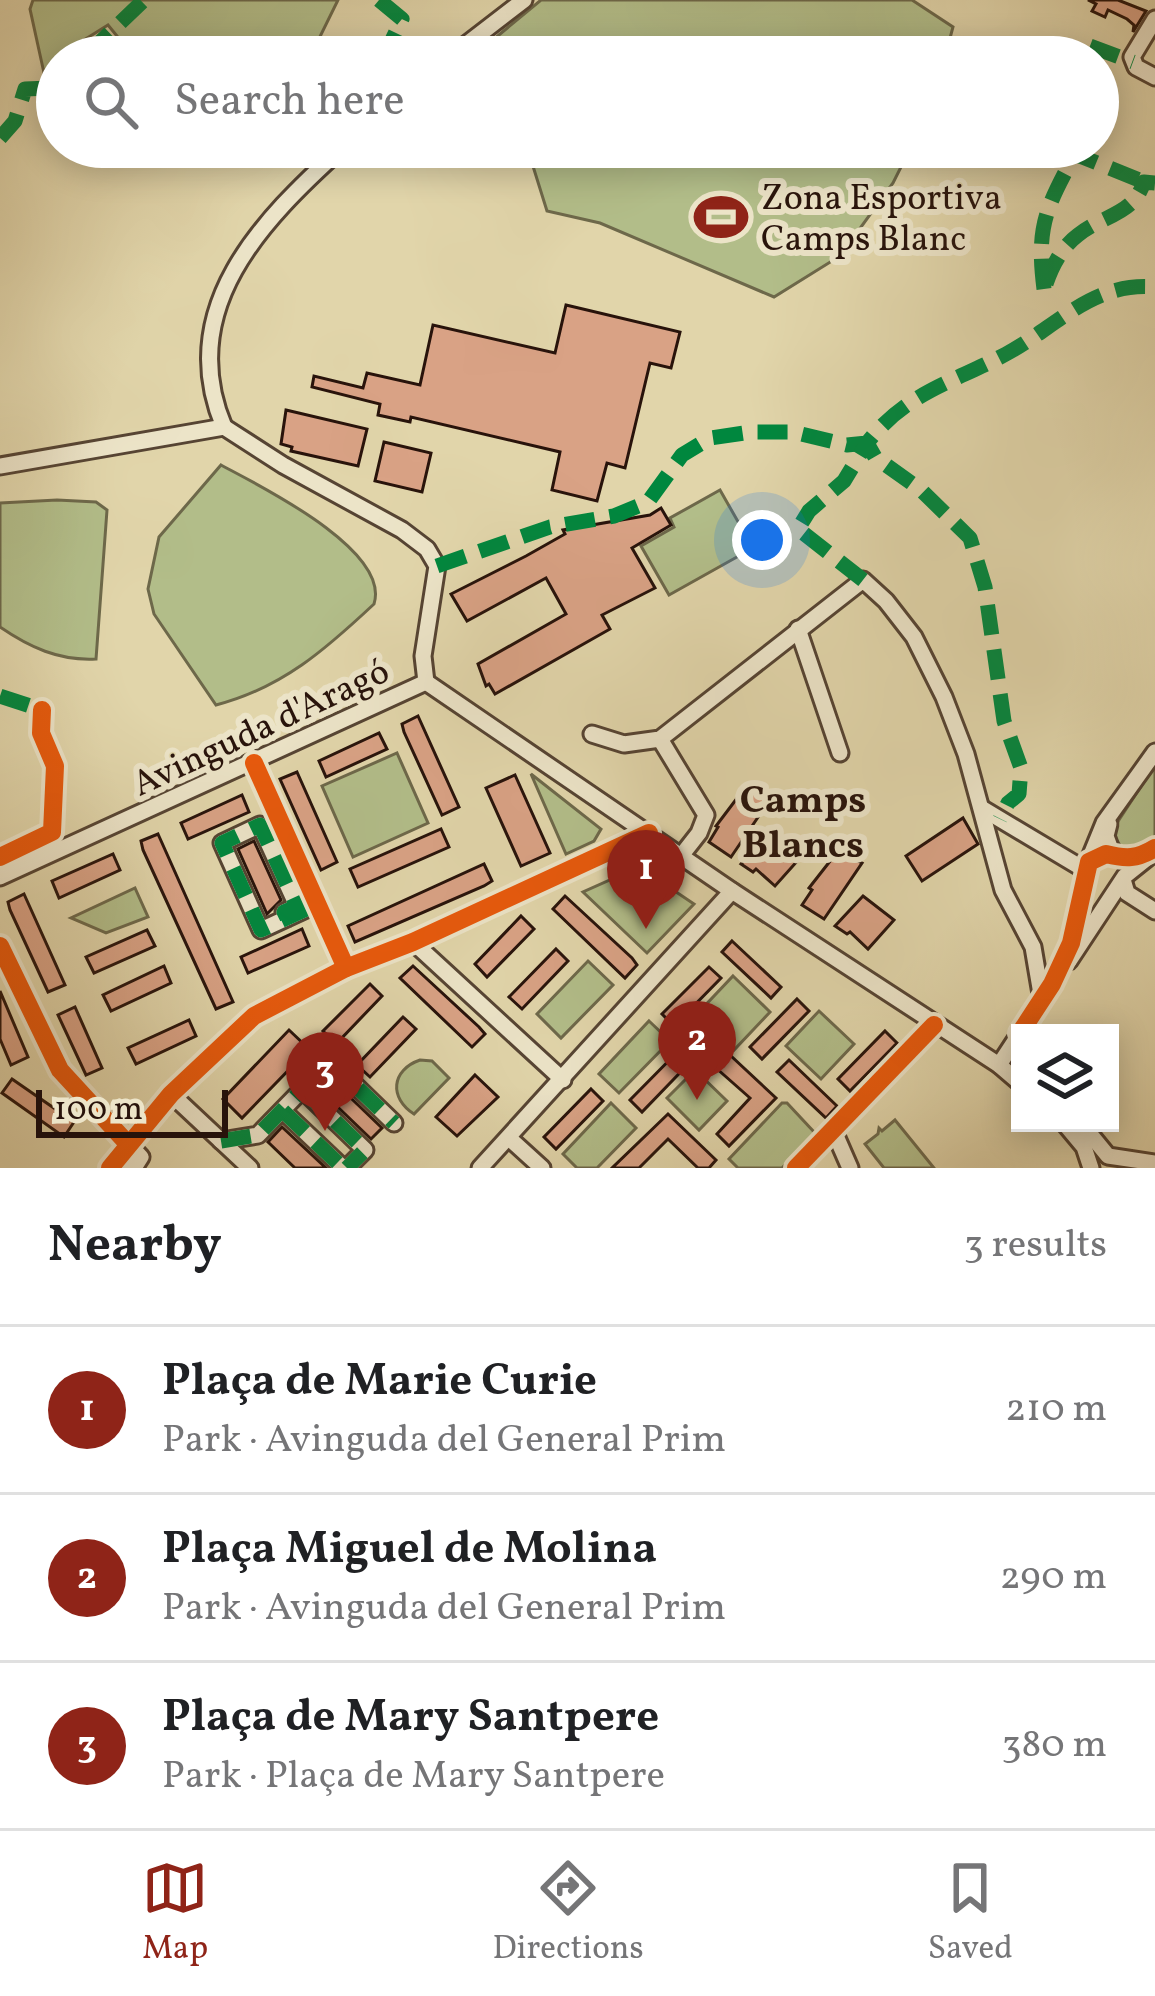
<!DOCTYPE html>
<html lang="en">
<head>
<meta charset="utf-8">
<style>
	body { margin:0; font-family:Vollkorn,serif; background:#f2f2f2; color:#202124 }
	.controls { position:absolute; right:36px; bottom:36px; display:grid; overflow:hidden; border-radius:0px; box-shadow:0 6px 30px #0003 }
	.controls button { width:108px; height:108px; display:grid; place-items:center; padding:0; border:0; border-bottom:3px solid #e0e0e0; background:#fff; color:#202124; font:60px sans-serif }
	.scale { position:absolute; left:36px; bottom:30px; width:192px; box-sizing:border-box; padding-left:12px; border:6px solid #28130b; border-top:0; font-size:33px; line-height:42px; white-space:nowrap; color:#28130b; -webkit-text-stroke:9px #ece4c8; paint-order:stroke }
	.you { position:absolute; left:762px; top:540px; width:42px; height:42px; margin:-30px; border:9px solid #fff; border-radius:50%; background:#1a73e8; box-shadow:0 0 0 18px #1a73e833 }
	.badge { display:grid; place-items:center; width:78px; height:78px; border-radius:50%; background:#8f2418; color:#fff; font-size:39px; font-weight:700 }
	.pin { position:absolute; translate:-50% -99px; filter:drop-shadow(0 3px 6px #0008) }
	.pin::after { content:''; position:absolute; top:63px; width:42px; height:36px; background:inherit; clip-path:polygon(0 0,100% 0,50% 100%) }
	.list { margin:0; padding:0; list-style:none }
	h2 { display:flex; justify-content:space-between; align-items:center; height:156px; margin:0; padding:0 48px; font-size:51px }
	h2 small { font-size:39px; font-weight:400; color:#757577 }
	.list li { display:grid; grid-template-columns:78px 1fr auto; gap:36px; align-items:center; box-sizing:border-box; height:168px; padding:0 48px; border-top:3px solid #e0e0e0 }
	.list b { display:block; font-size:45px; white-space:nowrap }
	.list p { margin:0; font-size:39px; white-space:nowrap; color:#757577 }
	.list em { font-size:39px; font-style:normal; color:#757577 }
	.icon { flex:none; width:66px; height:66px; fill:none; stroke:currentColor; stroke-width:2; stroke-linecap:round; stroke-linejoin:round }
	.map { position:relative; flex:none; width:1155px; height:1168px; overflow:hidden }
	.search { position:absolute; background:#fff; box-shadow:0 6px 30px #0003; left:36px; right:36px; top:36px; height:132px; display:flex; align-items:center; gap:30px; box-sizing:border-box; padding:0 42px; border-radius:66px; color:#757577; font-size:45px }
	.sheet { height:660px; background:#fff }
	nav { display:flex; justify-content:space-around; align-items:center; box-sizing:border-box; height:168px; border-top:3px solid #e0e0e0; background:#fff; font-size:33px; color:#757577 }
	nav a { display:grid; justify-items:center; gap:6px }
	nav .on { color:#8f2418 }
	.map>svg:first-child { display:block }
	.green { fill:#b2bd89; stroke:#6d684a; stroke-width:3 }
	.building { fill:#d9a285; stroke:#28130b; stroke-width:3 }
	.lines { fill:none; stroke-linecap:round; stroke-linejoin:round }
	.street-casing { stroke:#564433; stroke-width:21 }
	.street { stroke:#ece4c8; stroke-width:15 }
	.quiet { stroke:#00873e; stroke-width:15; stroke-dasharray:30 15; stroke-linecap:butt }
	.cycleway-casing { stroke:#ece4c8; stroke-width:26 }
	.cycleway { stroke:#e8590c; stroke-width:18 }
	.labels { text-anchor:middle; stroke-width:12; stroke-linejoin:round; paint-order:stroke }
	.poi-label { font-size:36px; fill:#28130b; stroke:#ece4c8; text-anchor:start }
	.street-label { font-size:36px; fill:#28130b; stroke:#ece4c8 }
	.neighbourhood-label { font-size:39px; font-weight:bold; fill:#28130b; stroke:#ece4c8 }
</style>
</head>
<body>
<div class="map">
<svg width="1155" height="1168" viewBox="0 0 1155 1168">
	<rect width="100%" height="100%" fill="#e1d5aa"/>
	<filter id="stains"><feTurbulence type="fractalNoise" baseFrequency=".00167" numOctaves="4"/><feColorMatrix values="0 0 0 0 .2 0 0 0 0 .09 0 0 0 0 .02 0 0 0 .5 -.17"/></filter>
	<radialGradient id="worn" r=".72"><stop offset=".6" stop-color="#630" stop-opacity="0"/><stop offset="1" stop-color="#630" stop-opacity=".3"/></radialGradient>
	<g class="green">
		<polygon points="33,0 338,0 310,57 134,57 108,25 57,57 44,73 30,9"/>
		<polygon points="541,0 912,0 953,27 945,57 500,57 494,39"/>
		<polygon points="527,147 911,147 893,183 840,256 774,297 600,223 547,211"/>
		<path d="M 221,465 C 260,486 391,550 374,604 C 326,649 282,688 216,705 L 154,614 L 148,589 L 159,537 Z"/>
		<polygon points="720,490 753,548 669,595 641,546 674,527 670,518"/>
		<path d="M 57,500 L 96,502 L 107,510 L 96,659 C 59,661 29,647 0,627 L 0,503 Z"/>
		<polygon points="397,753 428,823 353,857 322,786"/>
		<polygon points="1155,765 1155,837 1138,849 1123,849 1113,836 1113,829"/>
		<polygon points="531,774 601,829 594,841 566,854"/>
		<polygon points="639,867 694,904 647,953 583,892"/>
		<polygon points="135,888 148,917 106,933 71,918"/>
		<polygon points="588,961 613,985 561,1038 537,1014"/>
		<polygon points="733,976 770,1012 734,1050 697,1014"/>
		<polygon points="819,1011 854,1044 821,1079 786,1046"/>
		<polygon points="649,1021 670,1041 619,1093 599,1074"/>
		<path d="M 420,1060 L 432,1061 L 449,1078 L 414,1114 C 389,1098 391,1070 420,1060 Z"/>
		<polygon points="695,1070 727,1101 699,1130 667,1098"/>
		<polygon points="611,1103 636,1128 597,1168 577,1168 563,1154"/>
		<polygon points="782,1103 787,1103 815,1133 782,1168 738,1168 729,1159"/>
		<polygon points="895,1120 934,1168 884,1168 865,1144 878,1134 879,1128 882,1131"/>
	</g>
	<g class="building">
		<polygon points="1088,0 1118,0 1146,11 1133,32 1134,25 1127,19 1108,10 1105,17 1092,11 1096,4"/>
		<polygon points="566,305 680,332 671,368 650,363 625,468 607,463 597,501 552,490 560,452 411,417 410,422 378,415 380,404 312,387 314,376 363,388 367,373 420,385 433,325 555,353"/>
		<polygon points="286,410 367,429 358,466 291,451 292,447 281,444"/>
		<polygon points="384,442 431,453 422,492 375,481"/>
		<polygon points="661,508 671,525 632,548 655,588 602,615 610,629 495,694 489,684 486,686 478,664 566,614 546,578 467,621 451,594 526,556 565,534 563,530 650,515"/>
		<polygon points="418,716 459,807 442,815 404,732 402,724"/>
		<polygon points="379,733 387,749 326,777 319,761"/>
		<polygon points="297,772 337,862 321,870 280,779"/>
		<polygon points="515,775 550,853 521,866 486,788"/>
		<polygon points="744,789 769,801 731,857 709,842 718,827 716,826"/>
		<polygon points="242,795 249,812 188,839 181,823"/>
		<polygon points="963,818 978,844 922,881 906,856"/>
		<polygon points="441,829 449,847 358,887 350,869"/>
		<polygon points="158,834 233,1002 216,1009 143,850 141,841"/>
		<polygon points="769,834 800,858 775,886 756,869 753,872 741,864"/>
		<polygon points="254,841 281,900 267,914 238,849"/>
		<polygon points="838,851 862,863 824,919 802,905 812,890 809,888"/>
		<polygon points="113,854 120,870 59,898 52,881"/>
		<polygon points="484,864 492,881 484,886 355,942 348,926"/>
		<polygon points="24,894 65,985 48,992 10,910 8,902"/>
		<polygon points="565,896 632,958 637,965 625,978 553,909"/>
		<polygon points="863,896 894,920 868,949 850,932 847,934 835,926"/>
		<polygon points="521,916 534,929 487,977 475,964"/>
		<polygon points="302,929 309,946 248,973 241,957"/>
		<polygon points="147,930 155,946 94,973 86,957"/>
		<polygon points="732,941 781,987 771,998 722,952"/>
		<polygon points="556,949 568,961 522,1009 509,997"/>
		<polygon points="164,966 171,983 111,1011 103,995"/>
		<polygon points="413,966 479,1027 485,1034 472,1047 400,978"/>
		<polygon points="709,967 721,978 674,1026 662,1014"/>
		<polygon points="370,984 382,996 336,1044 323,1031"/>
		<polygon points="0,991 28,1057 11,1065 0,1039"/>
		<polygon points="797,999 809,1011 762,1059 750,1047"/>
		<polygon points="75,1007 102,1068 86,1075 58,1015"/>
		<polygon points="403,1017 416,1029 370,1077 357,1065"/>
		<polygon points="189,1020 196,1036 136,1064 128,1048"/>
		<polygon points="701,1028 776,1098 729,1146 717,1134 750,1098 699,1053 642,1112 630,1100"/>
		<polygon points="289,1030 309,1049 242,1118 223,1099"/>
		<polygon points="885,1031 897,1043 850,1091 838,1079"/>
		<polygon points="789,1060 837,1106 826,1118 777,1072"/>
		<polygon points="475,1075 498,1097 457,1136 436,1117"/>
		<polygon points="330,1078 382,1128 371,1139 319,1089"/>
		<polygon points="12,1079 74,1122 64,1137 2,1093"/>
		<polygon points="591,1089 603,1101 556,1149 544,1137"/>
		<polygon points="668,1114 716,1160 709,1168 698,1168 668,1139 639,1168 612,1168"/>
		<polygon points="282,1127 326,1168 295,1168 268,1142"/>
	</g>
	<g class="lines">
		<defs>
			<g id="street">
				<polyline points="1155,19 1132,57 1136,67 1155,77"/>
				<polyline points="450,57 524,0"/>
				<path d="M 224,427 C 174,309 262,220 343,147"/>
				<polyline points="0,466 224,427 283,465 402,530 427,549 437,566 423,656 426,682"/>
				<polyline points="798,629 840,753"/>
				<polyline points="426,682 732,891 999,1065 1020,1083"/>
				<polyline points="592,734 624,744 660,739 863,580 886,601 914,637 944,697 966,754 1003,890 1033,947 1042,1000"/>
				<polyline points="660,739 706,815 699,833 681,856"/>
				<polyline points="254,763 346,968"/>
				<polyline points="983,809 1085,870"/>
				<polyline points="1109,824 1106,836 1113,855"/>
				<polyline points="0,877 426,682"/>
				<polyline points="1124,883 1127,893 1155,911"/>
				<polyline points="287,918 284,912 297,906 260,825 222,843 261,930 317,904"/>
				<polyline points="413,942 563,1080"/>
				<polyline points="0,946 60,1070 141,1157 134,1168"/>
				<polyline points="1069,961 1125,876 1155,852"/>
				<polyline points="1052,984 1071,943 1086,867 1104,823 1155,752"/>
				<polyline points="1020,1033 1045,995"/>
				<polyline points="999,1065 1020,1033"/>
				<polyline points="303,1090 365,1150 347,1168"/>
				<polyline points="171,1094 250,1168"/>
				<polyline points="283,1111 343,1168"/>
				<polyline points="1064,1123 1084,1147 1091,1168"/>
				<polyline points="1081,1123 1108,1156 1155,1163"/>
				<polyline points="833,1129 850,1168"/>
				<polyline points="509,1138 542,1168"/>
				<polyline points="221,1141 258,1135 330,1061 394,1123"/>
				<polyline points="110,1168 171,1094 254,1016 346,968 413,942 649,833"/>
				<polyline points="480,1168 732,891"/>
				<polyline points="796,1168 934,1025"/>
			</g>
		</defs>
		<use href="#street" class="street-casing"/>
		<use href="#street" class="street"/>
		<g class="quiet">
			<polyline points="379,0 402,19 384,57"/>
			<polyline points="1090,46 1133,62"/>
			<polyline points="94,57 96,46 144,0"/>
			<polyline points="0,138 15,121 25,89 47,88 57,82"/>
			<path d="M 1046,284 C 1052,266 1062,247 1078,235 C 1102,215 1133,216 1144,182 L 1155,183"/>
			<path d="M 1044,289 C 1036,226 1046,208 1075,154 L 1144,182"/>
			<path d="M 437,566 L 550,527 L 614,516 L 648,502 L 682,455 L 710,438 L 751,432 L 793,432 L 847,445 L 867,443 C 907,392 952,383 1006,354 C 1055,328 1093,281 1155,287"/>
			<polyline points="863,580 798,529 809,511 844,481 867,443 875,457 921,490 970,538 985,587 1004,721 1021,768 1019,794 1008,803 1000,819"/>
			<polyline points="0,696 42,710"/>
			<polyline points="287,918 284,912 297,906 260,825 222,843 261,930 317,904"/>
			<polyline points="303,1090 365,1150 347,1168"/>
			<polyline points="283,1111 343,1168"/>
			<polyline points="221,1141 258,1135 330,1061 394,1123"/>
		</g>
		<defs>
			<g id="cycleway">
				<polyline points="254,763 346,968"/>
				<polyline points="0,857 52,832 55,766 41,733 42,710"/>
				<polyline points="0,946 60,1070 127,1143"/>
				<path d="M 1020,1033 L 1052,984 L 1071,943 L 1089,862 L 1106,854 C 1126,859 1137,859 1155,848"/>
				<polyline points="110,1168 171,1094 254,1016 346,968 413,942 649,833"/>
				<polyline points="796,1168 934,1025"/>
			</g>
		</defs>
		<use href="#cycleway" class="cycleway-casing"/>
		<use href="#cycleway" class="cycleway"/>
	</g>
	<defs>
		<symbol id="stadium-bare" viewBox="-9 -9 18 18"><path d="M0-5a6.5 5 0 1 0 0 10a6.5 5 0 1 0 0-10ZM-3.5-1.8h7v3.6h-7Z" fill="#8f2418" stroke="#ece4c8" stroke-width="2.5" paint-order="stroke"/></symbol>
	</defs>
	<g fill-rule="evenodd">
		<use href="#stadium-bare" x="683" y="179" width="76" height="76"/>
	</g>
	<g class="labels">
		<g class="poi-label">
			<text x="761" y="209">Zona Esportiva<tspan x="761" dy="41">Camps Blanc</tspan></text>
		</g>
		<g class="street-label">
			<text transform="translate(260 726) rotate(-25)" y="13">Avinguda d'Aragó</text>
		</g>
		<g class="neighbourhood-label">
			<text x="803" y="812">Camps<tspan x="803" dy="45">Blancs</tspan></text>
		</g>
	</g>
	<rect width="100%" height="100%" filter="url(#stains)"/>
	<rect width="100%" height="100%" fill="url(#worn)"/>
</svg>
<div class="controls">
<button><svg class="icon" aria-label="layers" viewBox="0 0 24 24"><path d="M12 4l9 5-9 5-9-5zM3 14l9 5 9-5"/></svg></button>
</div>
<div class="scale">100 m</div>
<div class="you"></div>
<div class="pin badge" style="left:646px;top:929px">1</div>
<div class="pin badge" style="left:697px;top:1100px">2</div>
<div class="pin badge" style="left:325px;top:1131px">3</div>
<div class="search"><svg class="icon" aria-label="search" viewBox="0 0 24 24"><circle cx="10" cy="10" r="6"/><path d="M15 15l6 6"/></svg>Search here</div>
</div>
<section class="sheet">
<h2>Nearby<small>3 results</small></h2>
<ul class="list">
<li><span class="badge">1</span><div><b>Plaça de Marie Curie</b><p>Park · Avinguda del General Prim</p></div><em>210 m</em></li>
<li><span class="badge">2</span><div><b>Plaça Miguel de Molina</b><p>Park · Avinguda del General Prim</p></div><em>290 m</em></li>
<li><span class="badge">3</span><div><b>Plaça de Mary Santpere</b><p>Park · Plaça de Mary Santpere</p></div><em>380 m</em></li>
</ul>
</section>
<nav>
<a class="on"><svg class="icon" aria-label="map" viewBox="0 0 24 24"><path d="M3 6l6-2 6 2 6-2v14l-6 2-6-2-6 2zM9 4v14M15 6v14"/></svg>Map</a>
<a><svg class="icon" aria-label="directions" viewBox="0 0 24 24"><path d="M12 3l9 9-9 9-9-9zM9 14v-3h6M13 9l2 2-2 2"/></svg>Directions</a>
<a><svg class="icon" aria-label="saved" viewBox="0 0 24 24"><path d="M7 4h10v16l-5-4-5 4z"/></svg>Saved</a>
</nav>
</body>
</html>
